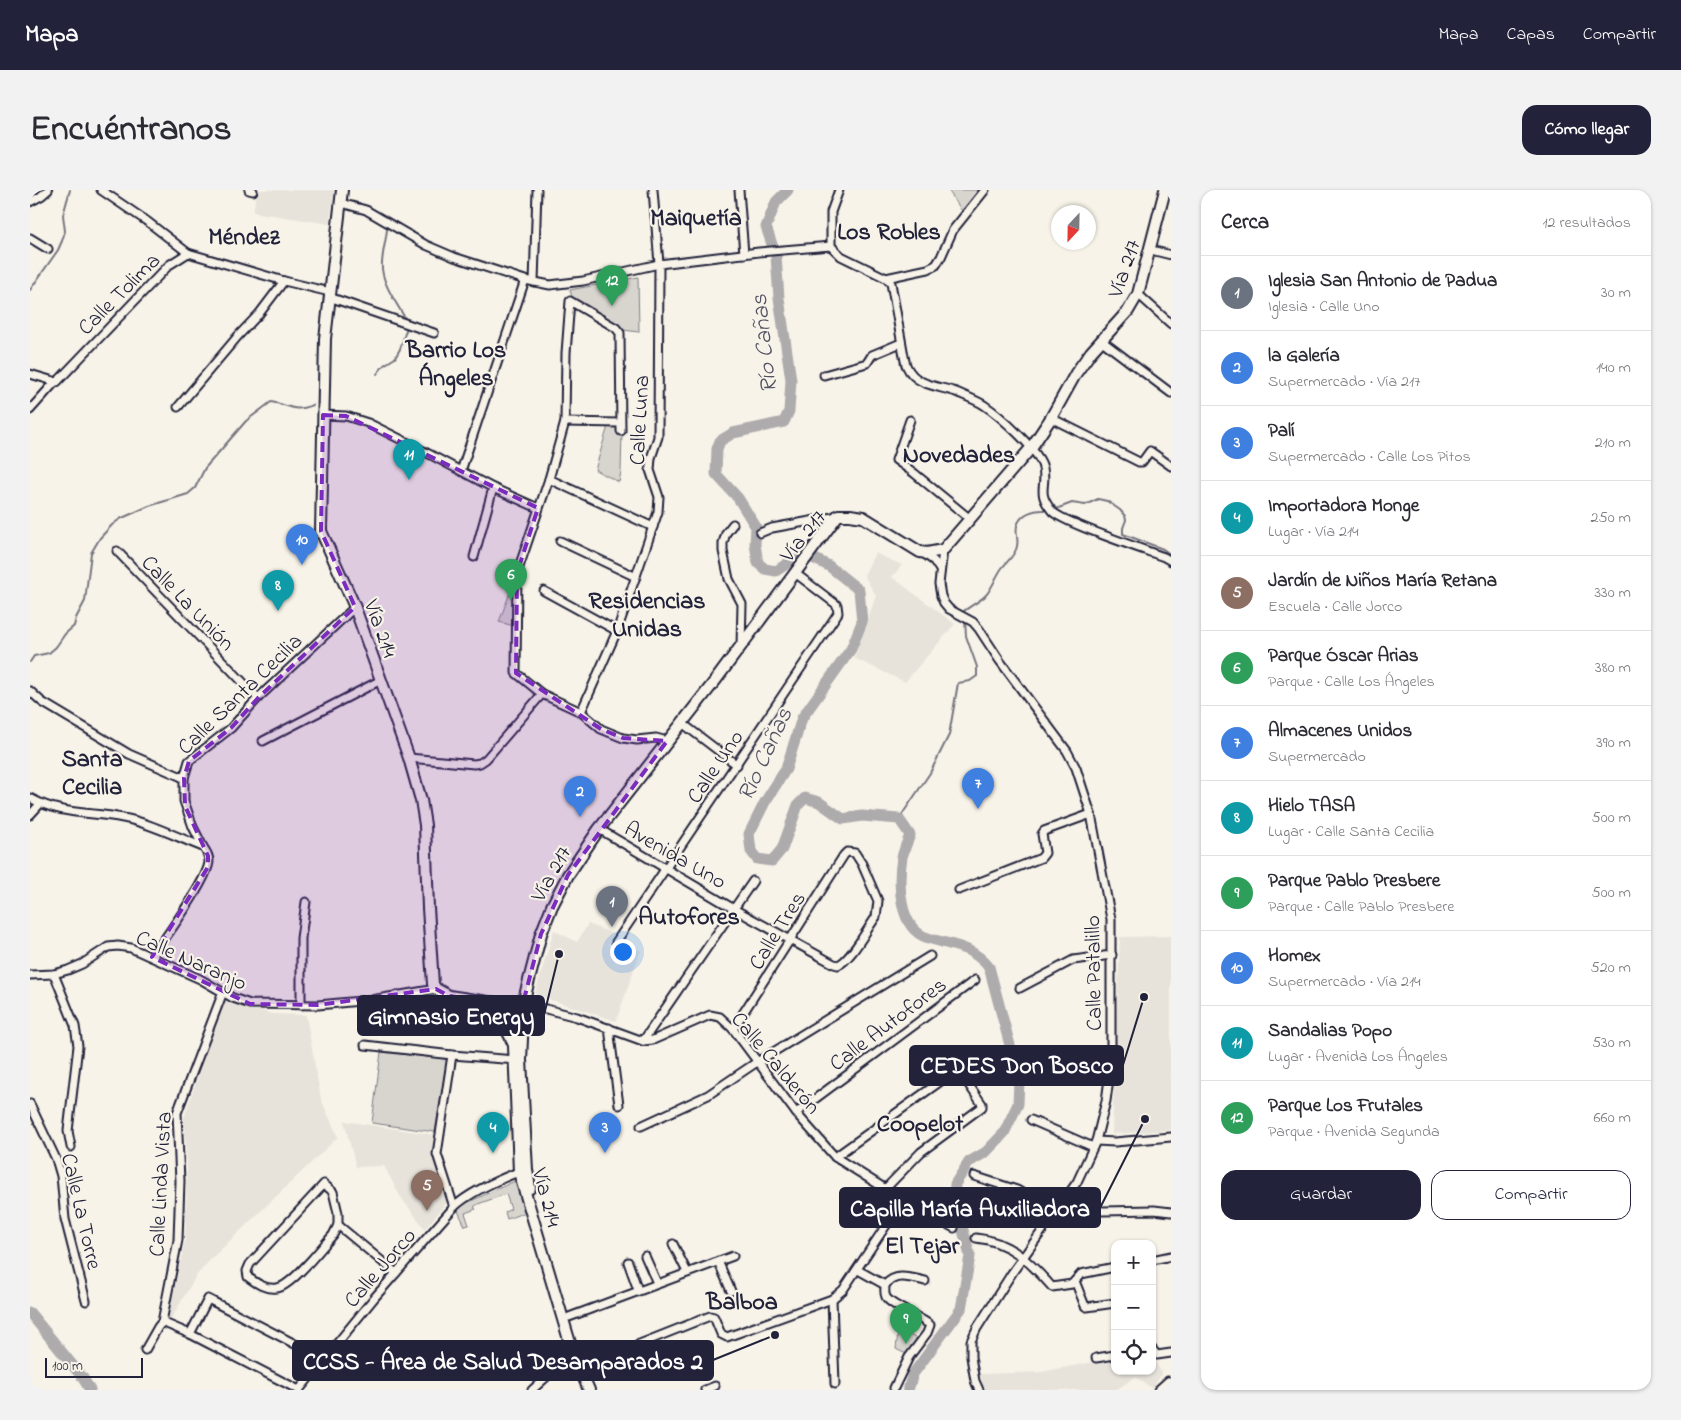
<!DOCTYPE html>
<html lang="es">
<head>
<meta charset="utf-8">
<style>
	body { margin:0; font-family:"Indie Flower",sans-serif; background:#f2f2f3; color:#2b2b33 }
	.controls { position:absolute; right:15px; bottom:15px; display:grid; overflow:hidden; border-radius:10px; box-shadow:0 1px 4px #0004 }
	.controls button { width:45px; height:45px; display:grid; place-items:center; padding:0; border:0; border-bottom:1px solid #e1e1e2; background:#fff; color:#2b2b33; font:25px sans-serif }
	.compass { position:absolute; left:1021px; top:15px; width:45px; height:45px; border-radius:50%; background:#fff; box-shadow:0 1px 4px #0004; rotate:202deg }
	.scale { position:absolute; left:15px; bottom:12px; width:98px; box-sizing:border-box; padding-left:5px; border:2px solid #22223b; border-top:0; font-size:14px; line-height:18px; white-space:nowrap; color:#22223b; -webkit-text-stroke:4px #f7f3e8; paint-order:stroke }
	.you { position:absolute; left:592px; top:761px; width:18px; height:18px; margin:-12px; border:4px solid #fff; border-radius:50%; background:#1a73e8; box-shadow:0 0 0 8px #1a73e833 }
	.badge { display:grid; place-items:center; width:32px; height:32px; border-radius:50%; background:#22223b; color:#fff; font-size:16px; font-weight:700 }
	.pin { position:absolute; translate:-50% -41px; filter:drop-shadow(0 1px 2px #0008) }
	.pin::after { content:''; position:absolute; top:26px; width:18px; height:15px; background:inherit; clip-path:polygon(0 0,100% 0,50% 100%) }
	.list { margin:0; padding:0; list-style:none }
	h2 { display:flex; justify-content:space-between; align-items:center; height:65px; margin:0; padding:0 20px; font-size:21px }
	h2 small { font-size:16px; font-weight:400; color:#7c7c81 }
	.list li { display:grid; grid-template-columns:32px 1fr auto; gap:15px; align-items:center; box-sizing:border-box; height:75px; padding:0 20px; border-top:1px solid #e1e1e2 }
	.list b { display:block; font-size:19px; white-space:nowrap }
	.list p { margin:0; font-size:16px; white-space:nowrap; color:#7c7c81 }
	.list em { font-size:16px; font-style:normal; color:#7c7c81 }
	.actions { display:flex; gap:10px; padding:15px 20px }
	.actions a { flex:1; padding:11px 0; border:1px solid #22223b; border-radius:15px; text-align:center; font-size:18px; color:#22223b }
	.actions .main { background:#22223b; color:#fff }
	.icon { flex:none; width:28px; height:28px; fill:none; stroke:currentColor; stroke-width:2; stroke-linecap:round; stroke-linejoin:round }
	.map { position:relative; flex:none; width:1141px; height:1200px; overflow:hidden; border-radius:15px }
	header { display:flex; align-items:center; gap:30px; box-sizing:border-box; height:70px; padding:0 25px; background:#22223b; color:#fff }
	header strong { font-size:24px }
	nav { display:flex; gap:28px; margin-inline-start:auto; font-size:18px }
	.intro { display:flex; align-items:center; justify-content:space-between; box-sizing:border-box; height:120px; padding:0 30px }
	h1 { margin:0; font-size:35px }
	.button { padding:12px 22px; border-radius:15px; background:#22223b; color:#fff; font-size:18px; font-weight:700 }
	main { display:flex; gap:30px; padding:0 30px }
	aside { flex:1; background:#fff; border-radius:15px; box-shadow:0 1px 4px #0004 }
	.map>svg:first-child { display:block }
	.built { fill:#e7e3db }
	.green { fill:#d8d5cf; stroke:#7d7c85 }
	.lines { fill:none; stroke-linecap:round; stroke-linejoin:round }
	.stream { stroke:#76747f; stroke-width:2 }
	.river { stroke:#aeabad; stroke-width:11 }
	.minor-casing { stroke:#22223b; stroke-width:11 }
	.secondary-casing { stroke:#22223b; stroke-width:14 }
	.minor { stroke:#f7f3e8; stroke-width:7 }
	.secondary { stroke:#f7f3e8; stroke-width:10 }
	.marked { fill:#7b2cbf; fill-opacity:0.2; stroke:#7b2cbf; stroke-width:4; stroke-dasharray:10 6; stroke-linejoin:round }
	.labels { text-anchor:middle; stroke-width:4.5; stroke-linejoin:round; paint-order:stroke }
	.street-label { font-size:22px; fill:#22223b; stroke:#f7f3e8 }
	.neighbourhood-label { font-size:24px; font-weight:bold; fill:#22223b; stroke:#f7f3e8 }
	.water-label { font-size:24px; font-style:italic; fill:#535263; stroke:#f7f3e8 }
	.leader { fill:none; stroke:#22223b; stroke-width:2 }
	.callout-dot { fill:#22223b; stroke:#f7f3e8; stroke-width:2 }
	.callout { fill:#22223b; stroke:#22223b; stroke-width:2 }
	.callout-label { font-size:24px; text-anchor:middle; font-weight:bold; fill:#fff }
</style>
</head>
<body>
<header>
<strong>Mapa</strong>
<nav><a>Mapa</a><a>Capas</a><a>Compartir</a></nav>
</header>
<div class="intro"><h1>Encuéntranos</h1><a class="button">Cómo llegar</a></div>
<main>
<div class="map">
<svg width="1141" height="1200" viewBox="0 0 1141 1200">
	<rect width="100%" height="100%" fill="#f7f3e8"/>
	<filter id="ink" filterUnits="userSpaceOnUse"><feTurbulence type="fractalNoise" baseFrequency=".02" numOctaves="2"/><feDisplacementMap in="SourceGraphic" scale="10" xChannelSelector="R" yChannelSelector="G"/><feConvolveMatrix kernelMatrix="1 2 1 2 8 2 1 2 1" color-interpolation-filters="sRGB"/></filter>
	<g filter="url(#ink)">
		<g class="built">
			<polygon points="227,0 305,0 299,34 223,22"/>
			<polygon points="845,363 872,375 862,387 925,434 875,492 824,468 846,406 834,385"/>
			<polygon points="558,734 583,744 578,755 611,760 586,831 506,805 505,803 524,740 547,752"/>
			<polygon points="1141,746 1141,940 1082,944 1090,747"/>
			<polygon points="194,808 242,824 276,825 291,909 308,947 182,1068 166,1086 141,1129 138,1127 155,1051 157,979 154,928"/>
			<polygon points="314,931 405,945 404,967 417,1012 395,1039 370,1006 354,976 326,977"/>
			<polygon points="1122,1165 1132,1184 1122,1198 1105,1187 1086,1200 954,1200 950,1184 1011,1182 1085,1168 1085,1181 1122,1181"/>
		</g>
		<g class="green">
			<polygon points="918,0 950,0 932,21"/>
			<polygon points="608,87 609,142 593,140 579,129 543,110 540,100"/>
			<polygon points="588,235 592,243 591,282 589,292 565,280 578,236"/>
			<polygon points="485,389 484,436 469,432"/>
			<polygon points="351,862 417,869 405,942 342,933"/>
			<polygon points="485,991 496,1022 477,1029 475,1022 481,1019 476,1004 448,1014 444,1017 446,1019 435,1023 439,1035 435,1036 428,1021 432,1015"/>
			<polygon points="868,1142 872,1144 874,1142 889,1150 878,1164 874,1163 866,1159"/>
		</g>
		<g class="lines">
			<g class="stream">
				<path d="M 357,39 C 356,52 351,66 352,79 C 354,97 368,115 376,130"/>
				<polyline points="0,100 28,60 32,51 35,41 33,25 40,0"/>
				<polyline points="347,184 354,175 365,168 370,159 377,137"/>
				<polyline points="1026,319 1042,313 1055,315 1068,309 1077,311 1090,320 1095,326 1096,330 1093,338 1093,344 1133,359 1141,365"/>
				<path d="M 934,425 L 934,421 C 941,415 951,411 956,405 C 963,397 966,386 972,378 C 977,371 986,365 987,356 C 989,348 984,341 988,333 C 993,323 1004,320 1014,320"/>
				<path d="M 0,472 L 4,466 L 19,463 L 26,457 L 35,444 L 44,436 L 46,428 L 55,411 L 61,363 L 70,348 L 82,335 L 90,329 L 119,316 L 158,304 L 165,298 L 175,278 L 216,231 L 241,212 C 261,215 262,223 283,215"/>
				<polyline points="869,629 900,583 919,545 928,493 940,491 947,486 947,477 936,446 935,430"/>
			</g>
			<g class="river">
				<path d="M 758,0 L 746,12 L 736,37 L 746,66 L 749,108 L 761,190 L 759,221 L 754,232 L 703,243 L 690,251 L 687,259 L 686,284 L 708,308 L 726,337 L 725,354 L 728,373 L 735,379 L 746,381 L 773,363 L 799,376 L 829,400 L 832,432 L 821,459 L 772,528 L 756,579 L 735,612 L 719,644 L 721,661 L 727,669 L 742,671 L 752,659 L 768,615 L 775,608 L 789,612 L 813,629 L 832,626 L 869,629 L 880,645 C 877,652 874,660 872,667 C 868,692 868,739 898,748 C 923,756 940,755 959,777 L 989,889 L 988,914 L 974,943 L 956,962 L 939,972 L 925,994 L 924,1016 L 931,1033 L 940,1066 L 931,1119 L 883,1184 L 878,1200"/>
				<polyline points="0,1123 53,1188 60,1200"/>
			</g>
			<defs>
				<g id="minor">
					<polyline points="71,0 118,32 158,63"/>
					<polyline points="219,0 223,1"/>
					<polyline points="709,0 714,64"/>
					<polyline points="0,12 11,6 18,0"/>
					<path d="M 311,13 L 336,20 L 396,55 L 424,67 L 495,90 L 520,95 L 553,91 L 629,74 L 729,62 L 801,56 L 811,66 L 856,88 L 861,93 L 874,166 C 875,170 875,174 877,177 C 886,196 909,196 926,202 C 935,206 946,210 954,215 C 969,225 1010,261 1013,278 C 1017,298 1006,301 1022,321 C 1031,332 1115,360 1134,367 L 1141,371"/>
					<polyline points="0,48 18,59"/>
					<polyline points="801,56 801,22 809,0"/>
					<polyline points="1121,60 1141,65"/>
					<polyline points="856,88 898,79 906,75 911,67 923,40 955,0"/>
					<polyline points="504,92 507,0"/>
					<polyline points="1108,104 1141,134"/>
					<polyline points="299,107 404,143"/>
					<polyline points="1072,151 1141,203"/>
					<polyline points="0,184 27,192 139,75 158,63 254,91 300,102"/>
					<polyline points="794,185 837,173 842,165 871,153"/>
					<polyline points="148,217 208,146 229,124 254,91"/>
					<polyline points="0,220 25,192"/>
					<polyline points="293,225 316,226 338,233 384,256 463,298 508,318"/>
					<polyline points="1021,228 1109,272 1112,272 1120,261 1141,276"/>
					<polyline points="880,230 866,270 884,283 940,329"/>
					<polyline points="535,232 590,233"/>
					<polyline points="591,241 590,143 586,138 540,111 536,163 535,232 519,289 487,383 486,483 512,504 551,522 571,539 593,548 607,550 626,548 637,551"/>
					<polyline points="431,281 495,90"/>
					<polyline points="519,289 623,337"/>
					<polyline points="703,334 696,343 693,353 693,361 699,389 712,414 711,456"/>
					<polyline points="730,343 742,338 808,326"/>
					<polyline points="530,351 606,387"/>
					<polyline points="913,360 909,394 911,406 914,413 919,419 943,432 949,439 970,471 1037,561 1046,578 1061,624 1081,729 1081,874 1076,911 1066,951 1047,992 982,1083 947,1138 941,1151 941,1167 945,1191 949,1200"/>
					<polyline points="87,361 228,508"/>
					<polyline points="893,363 904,371 910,380"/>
					<polyline points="444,367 463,298"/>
					<polyline points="514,401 587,441"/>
					<polyline points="0,501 12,512 99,564 154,588"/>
					<polyline points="551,522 587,441 628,322 629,307 620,280 621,268 628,247 629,74 623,0"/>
					<polyline points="652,533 707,575"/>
					<polyline points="233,551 351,490"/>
					<polyline points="379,568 444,574 450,573 456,569 512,504"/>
					<path d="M 0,608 C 33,626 59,621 93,628 C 118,632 149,648 173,657 C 176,661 179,666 179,671 C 179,689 134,749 122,767"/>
					<polyline points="0,625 10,614"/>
					<path d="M 569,639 L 704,719 L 804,774 L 808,775 C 821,770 837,739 846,727 L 848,711 L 832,674 L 825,663 L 817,662 L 814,665 L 703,839"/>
					<polyline points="173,657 163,637 154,611 154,588 159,571 201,538 228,508 325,417"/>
					<polyline points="929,700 1011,668 1015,663 1012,644 1014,641 1061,624"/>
					<polyline points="586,752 808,423 807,415 765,383"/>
					<polyline points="24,784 45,836 48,856 38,941 41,957"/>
					<polyline points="0,785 24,784 38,780 52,774 78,757 88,756 101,758 170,789 203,808 220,814 288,815 341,810 406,799"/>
					<polyline points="990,798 1043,770 1082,765"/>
					<polyline points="271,815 271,748 276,712"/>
					<polyline points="492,817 516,819 547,827 613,851 623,850 680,825 690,827 703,839 766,923 805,967 873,1010 924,1038"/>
					<polyline points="579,838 589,915"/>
					<polyline points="613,851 723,691"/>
					<polyline points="335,855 422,865 487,870"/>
					<polyline points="422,865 407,964 424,1017"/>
					<polyline points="0,914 26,969 31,986 35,1029 56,1111"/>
					<polyline points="766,923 945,790"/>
					<polyline points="1001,930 1063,957"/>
					<polyline points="611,936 678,905 727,872 900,766"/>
					<polyline points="1066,951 1085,952 1141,947"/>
					<polyline points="805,967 950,863"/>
					<polyline points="944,986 987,1000 1024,1023"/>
					<path d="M 294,994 L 303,1002 L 308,1023 L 308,1035 L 303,1045 C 292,1057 262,1096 247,1098 C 236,1100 226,1093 218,1087 L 217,1081 L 220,1074 Z"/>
					<polyline points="856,998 891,962 952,917 952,914 928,879"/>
					<polyline points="1036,1009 1056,1019 1073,1021 1124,1020 1141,1022"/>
					<polyline points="308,1035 366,1083"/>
					<path d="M 946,1048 C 980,1051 1001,1073 1022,1097 L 1042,1094 L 1051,1084 L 1085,1077"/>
					<polyline points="643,1054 657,1082"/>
					<polyline points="615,1066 627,1093"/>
					<polyline points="1122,1070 1141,1066"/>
					<polyline points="688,1071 701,1101"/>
					<polyline points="598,1072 608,1100"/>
					<path d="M 828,1080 L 855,1095 C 855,1099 854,1103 856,1107 C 861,1116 889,1126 900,1135 L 897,1143 L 879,1167 L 864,1198"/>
					<polyline points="1045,1091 1055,1116 1057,1117 1085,1113"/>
					<path d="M 855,1095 C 866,1082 881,1088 895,1091"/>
					<polyline points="802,1109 805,1194"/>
					<polyline points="539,1127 703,1066"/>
					<polyline points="132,1132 160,1144 269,1200"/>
					<polyline points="160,1144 178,1109 294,1169"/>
					<polyline points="1122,1159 1127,1165 1141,1163"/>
					<polyline points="115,1160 128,1137 132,1132 148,1050 150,991 147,923 193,802"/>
					<polyline points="1066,1168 1085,1165"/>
					<polyline points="549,1178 680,1126 684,1127 691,1144 697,1147 802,1109 813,1100 873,1010"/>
					<path d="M 269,1200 L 345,1107 L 424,1017 C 441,1001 470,989 491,981"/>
					<polyline points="502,1200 543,1163"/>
					<polyline points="675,1200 685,1196"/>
					<polyline points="1128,1200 1138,1191"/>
				</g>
				<g id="secondary">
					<polyline points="312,0 295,149 291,341 324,415 379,568 391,610 395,635 398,718 403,794 406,799 419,806 492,817"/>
					<path d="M 450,813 C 466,824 476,835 483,853"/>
					<polyline points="493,828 491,870 497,980 500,998"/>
					<polyline points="559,1200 543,1163 489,982 484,856 487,827 492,817 511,744 522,716 538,685 569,639 685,491 808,325 820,325 833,327 890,362 897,363 913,360 1001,258 1021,228 1046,183 1061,162 1098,121 1108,104 1135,0"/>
				</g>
			</defs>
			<use href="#minor" class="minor-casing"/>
			<use href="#secondary" class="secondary-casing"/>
			<use href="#minor" class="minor"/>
			<use href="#secondary" class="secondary"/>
		</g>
	</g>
	<path class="marked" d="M 293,225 L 316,226 L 508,318 L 487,383 L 486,483 L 571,539 L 593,548 L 637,551 L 538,685 L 511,744 L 492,817 L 419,806 L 406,799 L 288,815 L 220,814 L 122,767 L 178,677 L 178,666 L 155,616 L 154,588 L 159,571 L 201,538 L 228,508 L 325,417 L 291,341 Z"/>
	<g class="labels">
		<g class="street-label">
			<text transform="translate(1093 78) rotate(-71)" y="8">Vía 217</text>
			<text transform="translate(88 103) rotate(-45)" y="8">Calle Tolima</text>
			<text transform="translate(608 230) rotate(-87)" y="8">Calle Luna</text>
			<text transform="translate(772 345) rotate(-51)" y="8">Vía 217</text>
			<text transform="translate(159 412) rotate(46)" y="8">Calle La Unión</text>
			<text transform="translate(352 438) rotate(70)" y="8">Vía 214</text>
			<text transform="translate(209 503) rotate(-44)" y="8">Calle Santa Cecilia</text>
			<text transform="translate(684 576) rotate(-56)" y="8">Calle Uno</text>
			<text transform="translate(646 664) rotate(30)" y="8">Avenida Uno</text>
			<text transform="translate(520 683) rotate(-61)" y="8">Vía 217</text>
			<text transform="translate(746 740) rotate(-58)" y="8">Calle Tres</text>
			<text transform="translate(162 769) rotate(24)" y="8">Calle Naranjo</text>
			<text transform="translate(1062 783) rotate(-91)" y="8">Calle Patalillo</text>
			<text transform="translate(857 833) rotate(-37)" y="8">Calle Autofores</text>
			<text transform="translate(747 872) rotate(50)" y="8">Calle Calderón</text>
			<text transform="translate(129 994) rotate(-87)" y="8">Calle Linda Vista</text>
			<text transform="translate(518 1007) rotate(75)" y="8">Vía 214</text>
			<text transform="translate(53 1021) rotate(77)" y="8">Calle La Torre</text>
			<text transform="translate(349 1077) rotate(-49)" y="8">Calle Jorco</text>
		</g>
		<g class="neighbourhood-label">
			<text x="666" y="35">Maiquetía</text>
			<text x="859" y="49">Los Robles</text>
			<text x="214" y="54">Méndez</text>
			<text x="426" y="167">Barrio Los<tspan x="426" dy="28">Ángeles</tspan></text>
			<text x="929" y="272">Novedades</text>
			<text x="617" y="418">Residencias<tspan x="617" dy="28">Unidas</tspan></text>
			<text x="62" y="576">Santa<tspan x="62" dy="28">Cecilia</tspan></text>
			<text x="659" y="734">Autofores</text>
			<text x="890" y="941">Coopelot</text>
			<text x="892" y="1063">El Tejar</text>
			<text x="712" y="1119">Balboa</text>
		</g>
		<g class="water-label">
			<text transform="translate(733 154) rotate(-96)" y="8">Río Cañas</text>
			<text transform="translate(734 564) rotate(-65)" y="8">Río Cañas</text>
		</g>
	</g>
	<path class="leader" d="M529 764L514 825M1114 807L1093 875M1115 929L1070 1018M745 1145L683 1170"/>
	<g class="callout-dot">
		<circle cx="529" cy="764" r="5"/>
		<circle cx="1114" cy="807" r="5"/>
		<circle cx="1115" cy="929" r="5"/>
		<circle cx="745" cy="1145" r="5"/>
	</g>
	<g class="callout">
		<rect x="328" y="806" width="186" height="39" rx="5"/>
		<rect x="880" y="856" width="213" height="39" rx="5"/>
		<rect x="810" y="998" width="260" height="39" rx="5"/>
		<rect x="263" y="1151" width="420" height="39" rx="5"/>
	</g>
	<g class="callout-label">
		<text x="421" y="834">Gimnasio Energy</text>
		<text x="987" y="883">CEDES Don Bosco</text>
		<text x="940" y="1026">Capilla María Auxiliadora</text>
		<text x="473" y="1179">CCSS - Área de Salud Desamparados 2</text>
	</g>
</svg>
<div class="controls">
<button>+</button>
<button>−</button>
<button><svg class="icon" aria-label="locate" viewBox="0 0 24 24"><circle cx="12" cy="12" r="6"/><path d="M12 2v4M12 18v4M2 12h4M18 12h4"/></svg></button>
</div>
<svg class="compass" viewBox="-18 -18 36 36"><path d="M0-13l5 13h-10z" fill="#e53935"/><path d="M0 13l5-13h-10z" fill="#7c7c81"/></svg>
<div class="scale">100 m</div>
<div class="you"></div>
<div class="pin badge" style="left:582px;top:737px;background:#6b7280">1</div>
<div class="pin badge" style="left:550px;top:627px;background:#3f7fe0">2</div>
<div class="pin badge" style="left:575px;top:963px;background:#3f7fe0">3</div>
<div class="pin badge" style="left:463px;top:963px;background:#0f9aa8">4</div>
<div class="pin badge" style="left:397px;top:1021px;background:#8d6e63">5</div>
<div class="pin badge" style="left:481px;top:410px;background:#2e9e5b">6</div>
<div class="pin badge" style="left:948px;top:619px;background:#3f7fe0">7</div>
<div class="pin badge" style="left:248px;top:421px;background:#0f9aa8">8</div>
<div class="pin badge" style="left:876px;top:1154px;background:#2e9e5b">9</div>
<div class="pin badge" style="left:272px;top:375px;background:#3f7fe0">10</div>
<div class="pin badge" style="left:379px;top:290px;background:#0f9aa8">11</div>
<div class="pin badge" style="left:582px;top:116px;background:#2e9e5b">12</div>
</div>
<aside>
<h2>Cerca<small>12 resultados</small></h2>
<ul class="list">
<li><span class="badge" style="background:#6b7280">1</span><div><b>Iglesia San Antonio de Padua</b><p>Iglesia · Calle Uno</p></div><em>30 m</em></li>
<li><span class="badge" style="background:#3f7fe0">2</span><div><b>la Galería</b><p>Supermercado · Vía 217</p></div><em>140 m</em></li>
<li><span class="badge" style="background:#3f7fe0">3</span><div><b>Palí</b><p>Supermercado · Calle Los Pitos</p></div><em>210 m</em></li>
<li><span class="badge" style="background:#0f9aa8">4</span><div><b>Importadora Monge</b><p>Lugar · Vía 214</p></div><em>250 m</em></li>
<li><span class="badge" style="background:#8d6e63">5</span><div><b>Jardín de Niños María Retana</b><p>Escuela · Calle Jorco</p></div><em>330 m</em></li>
<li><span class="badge" style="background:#2e9e5b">6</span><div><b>Parque Óscar Arias</b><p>Parque · Calle Los Ángeles</p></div><em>380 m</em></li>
<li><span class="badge" style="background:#3f7fe0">7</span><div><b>Almacenes Unidos</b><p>Supermercado</p></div><em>390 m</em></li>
<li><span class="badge" style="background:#0f9aa8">8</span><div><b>Hielo TASA</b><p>Lugar · Calle Santa Cecilia</p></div><em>500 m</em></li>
<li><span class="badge" style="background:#2e9e5b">9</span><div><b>Parque Pablo Presbere</b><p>Parque · Calle Pablo Presbere</p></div><em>500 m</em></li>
<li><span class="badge" style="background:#3f7fe0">10</span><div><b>Homex</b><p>Supermercado · Vía 214</p></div><em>520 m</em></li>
<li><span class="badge" style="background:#0f9aa8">11</span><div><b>Sandalias Popo</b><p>Lugar · Avenida Los Ángeles</p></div><em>530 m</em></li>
<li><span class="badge" style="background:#2e9e5b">12</span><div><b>Parque Los Frutales</b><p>Parque · Avenida Segunda</p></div><em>660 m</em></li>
</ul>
<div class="actions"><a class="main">Guardar</a><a>Compartir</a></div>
</aside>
</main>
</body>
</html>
